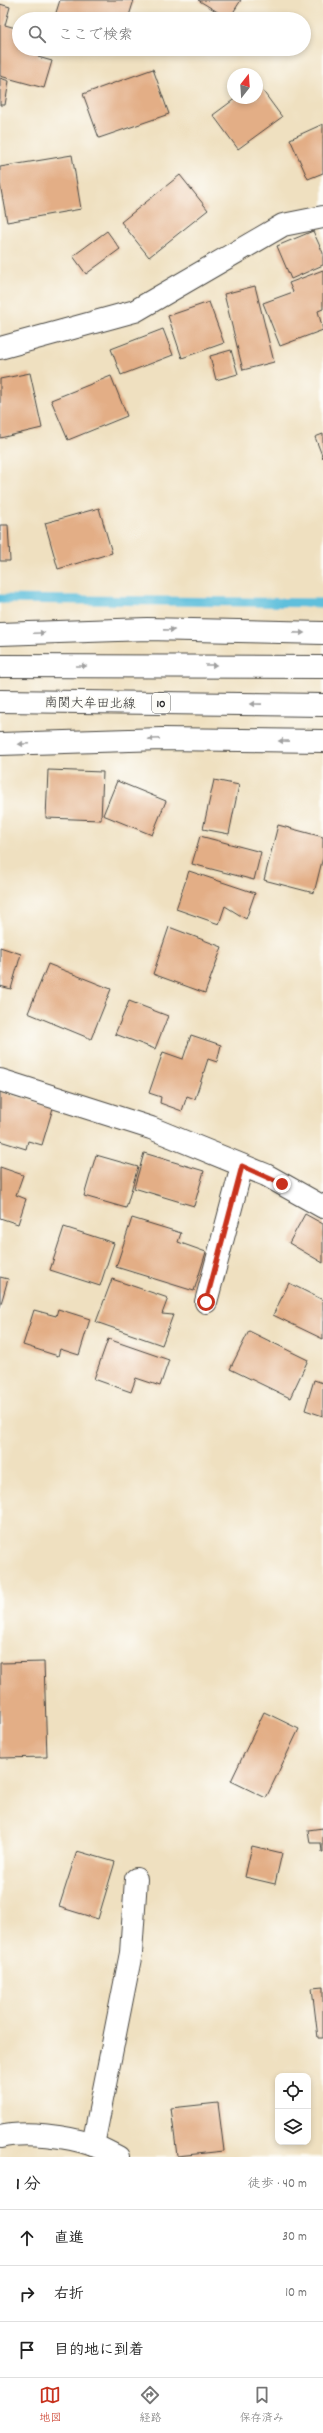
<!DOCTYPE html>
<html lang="ja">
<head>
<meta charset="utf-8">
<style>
	body { margin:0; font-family:Dekko,"Klee One",sans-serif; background:#f2f2f2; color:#222 }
	.controls { position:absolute; right:12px; bottom:12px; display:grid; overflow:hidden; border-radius:8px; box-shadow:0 2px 6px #0003 }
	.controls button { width:36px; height:36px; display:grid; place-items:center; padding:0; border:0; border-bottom:1px solid #e0e0e0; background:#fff; color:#222; font:20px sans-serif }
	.compass { position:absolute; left:227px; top:68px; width:36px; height:36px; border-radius:50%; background:#fff; box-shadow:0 2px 6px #0003; rotate:17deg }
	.stop { position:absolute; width:12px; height:12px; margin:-9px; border:3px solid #c8321e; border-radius:50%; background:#fff }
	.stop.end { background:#c8321e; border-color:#fff; box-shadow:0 1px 4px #0008 }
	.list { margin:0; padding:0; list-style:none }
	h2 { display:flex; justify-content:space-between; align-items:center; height:52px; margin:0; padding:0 16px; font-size:17px }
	h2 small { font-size:13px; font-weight:400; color:#767676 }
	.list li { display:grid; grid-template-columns:26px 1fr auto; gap:12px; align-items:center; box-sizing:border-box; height:56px; padding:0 16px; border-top:1px solid #e0e0e0 }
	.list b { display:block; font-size:15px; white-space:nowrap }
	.list em { font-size:13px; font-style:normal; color:#767676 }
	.icon { flex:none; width:22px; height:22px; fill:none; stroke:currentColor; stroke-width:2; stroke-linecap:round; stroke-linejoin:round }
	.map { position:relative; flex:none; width:323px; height:2157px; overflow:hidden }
	.search { position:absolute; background:#fff; box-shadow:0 2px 6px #0003; left:12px; right:12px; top:12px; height:44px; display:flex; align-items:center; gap:10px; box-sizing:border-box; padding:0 14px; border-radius:22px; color:#767676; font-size:15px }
	.sheet { height:220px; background:#fff }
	nav { display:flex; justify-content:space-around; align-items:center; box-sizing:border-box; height:56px; border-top:1px solid #e0e0e0; background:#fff; font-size:11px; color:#767676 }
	nav a { display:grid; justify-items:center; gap:2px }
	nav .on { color:#c8321e }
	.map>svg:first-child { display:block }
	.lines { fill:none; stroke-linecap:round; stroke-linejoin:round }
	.stream { stroke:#5ebfdc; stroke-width:9 }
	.building { fill:#e3ae86 }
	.minor-casing { stroke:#484641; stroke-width:24 }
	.primary-casing { stroke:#484641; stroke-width:24 }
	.minor { stroke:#fff; stroke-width:22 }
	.primary { stroke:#fff; stroke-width:22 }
	.oneway { fill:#a0a0a0 }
	.route { stroke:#c8321e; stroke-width:5 }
	.labels { text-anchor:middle; stroke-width:3.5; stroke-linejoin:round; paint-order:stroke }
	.shield { fill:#fdfcf7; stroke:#6a6a68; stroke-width:1 }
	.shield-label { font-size:12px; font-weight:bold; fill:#2b2b2b }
	.street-label { font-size:13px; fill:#2b2b2b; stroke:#fdfcf7 }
</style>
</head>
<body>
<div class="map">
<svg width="323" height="2157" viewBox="0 0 323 2157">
	<rect width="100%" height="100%" fill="#fdfcf7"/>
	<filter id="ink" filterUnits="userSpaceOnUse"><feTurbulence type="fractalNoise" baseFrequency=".025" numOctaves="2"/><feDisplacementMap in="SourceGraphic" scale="8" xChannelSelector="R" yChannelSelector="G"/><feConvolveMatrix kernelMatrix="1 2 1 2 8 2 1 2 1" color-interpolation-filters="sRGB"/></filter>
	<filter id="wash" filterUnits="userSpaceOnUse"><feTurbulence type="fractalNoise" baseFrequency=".012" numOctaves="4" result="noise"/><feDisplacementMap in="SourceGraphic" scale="16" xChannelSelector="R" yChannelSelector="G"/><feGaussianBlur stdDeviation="0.9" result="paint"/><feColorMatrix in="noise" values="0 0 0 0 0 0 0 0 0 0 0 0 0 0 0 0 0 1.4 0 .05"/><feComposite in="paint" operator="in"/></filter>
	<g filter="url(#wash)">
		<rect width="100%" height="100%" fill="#efe0c0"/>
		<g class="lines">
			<polyline class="stream" points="0,599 323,603"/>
		</g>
		<g id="blocks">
			<g class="building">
				<polygon points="60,0 134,0 128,19 54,19"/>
				<polygon points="198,0 241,0 229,19"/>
				<polygon points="0,4 10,7 5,25 19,29 19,49 40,49 38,57 52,61 44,88 0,76"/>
				<polygon points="153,69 169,114 99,138 83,94"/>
				<polygon points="0,78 9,81 5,105 0,105"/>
				<polygon points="257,83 282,117 238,149 213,115 236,98 257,98"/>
				<polygon points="323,124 323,173 308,179 290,139"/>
				<polygon points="72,155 81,209 7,222 0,184 0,167"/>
				<polygon points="180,175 208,210 149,257 121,222"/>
				<polygon points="107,231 120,249 86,274 73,256"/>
				<polygon points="313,231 323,253 323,265 291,279 277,246"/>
				<polygon points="323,270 323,309 318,311 323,330 280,346 263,303 293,292 289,283"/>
				<polygon points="255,286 274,362 243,370 224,294"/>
				<polygon points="209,302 224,343 182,358 168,316"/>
				<polygon points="163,329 173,355 121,375 111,349"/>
				<polygon points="231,350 238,374 216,380 210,356"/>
				<polygon points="30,373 42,428 0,438 0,379"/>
				<polygon points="111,376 127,416 68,440 51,400"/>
				<polygon points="323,434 323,458 315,437"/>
				<polygon points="99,508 112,553 58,569 45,523"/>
				<polygon points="0,525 8,525 10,561 0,561"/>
				<polygon points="48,770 103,772 101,820 46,818"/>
				<polygon points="214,780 239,785 229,834 203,829"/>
				<polygon points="117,781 166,801 152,835 103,815"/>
				<polygon points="278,825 323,837 323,857 314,893 264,880"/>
				<polygon points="200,836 261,852 254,880 192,864"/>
				<polygon points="189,871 255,893 246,919 225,906 219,924 176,909"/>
				<polygon points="169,927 222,947 205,993 153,974"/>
				<polygon points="0,947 21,954 11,989 0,986"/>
				<polygon points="48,964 111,989 91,1039 28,1013"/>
				<polygon points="129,1001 168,1016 155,1049 115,1034"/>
				<polygon points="191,1035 221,1045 217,1062 208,1059 195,1099 187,1096 182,1111 160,1103 161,1097 149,1093 163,1052 183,1059"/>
				<polygon points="0,1092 53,1108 42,1145 28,1141 26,1149 0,1141"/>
				<polygon points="144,1153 204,1171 194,1206 134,1188"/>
				<polygon points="96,1155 138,1167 126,1208 84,1196"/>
				<polygon points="0,1167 23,1175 16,1195 26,1199 18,1224 0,1218"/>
				<polygon points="305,1214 323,1224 323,1263 289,1243"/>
				<polygon points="132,1218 181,1233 178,1242 206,1252 194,1291 116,1267"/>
				<polygon points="64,1227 114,1243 100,1286 50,1270"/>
				<polygon points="0,1277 8,1279 0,1307"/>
				<polygon points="112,1279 168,1298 162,1314 173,1315 162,1345 96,1322"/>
				<polygon points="289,1283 323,1300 323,1339 273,1315"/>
				<polygon points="58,1309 90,1319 79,1355 60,1349 58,1356 23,1345 34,1310 56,1316"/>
				<polygon points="249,1331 308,1360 290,1398 230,1369"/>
				<polygon points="108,1339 169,1360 160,1386 136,1378 131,1392 94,1379"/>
				<polygon points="314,1380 323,1383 323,1416 305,1410"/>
				<polygon points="44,1662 47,1757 0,1758 0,1663"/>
				<polygon points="264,1712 299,1729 266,1798 231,1781"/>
				<polygon points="323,1828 323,1852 322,1852 321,1843 310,1843 308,1830"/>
				<polygon points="252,1846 282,1853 275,1884 245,1877"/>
				<polygon points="77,1851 115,1862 98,1919 59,1907"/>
				<polygon points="323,1987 323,2038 318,2038 312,1988"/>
				<polygon points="218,2103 224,2151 177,2156 171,2108"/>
			</g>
		</g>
	</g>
	<g filter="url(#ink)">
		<use href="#blocks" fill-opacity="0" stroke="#484641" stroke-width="1"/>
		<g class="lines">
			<defs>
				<g id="minor">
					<polyline points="0,348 135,311 283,225 323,217"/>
					<polyline points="0,1080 151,1128 266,1175 323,1207"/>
					<polyline points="206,1302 242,1166"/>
					<path d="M 0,2137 C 25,2131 68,2136 93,2145 C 101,2148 110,2153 118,2157"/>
					<polyline points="93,2145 131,1953 136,1879"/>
				</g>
				<g id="primary">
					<polyline points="0,634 147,629 323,633"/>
					<polyline points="0,666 323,667"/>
					<polyline points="0,701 323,705"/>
					<polyline points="0,744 162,739 323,741"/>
				</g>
			</defs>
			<use href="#minor" class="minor-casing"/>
			<use href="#primary" class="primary-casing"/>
			<use href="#minor" class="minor"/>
			<use href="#primary" class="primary"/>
		</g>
		<defs><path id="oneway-solid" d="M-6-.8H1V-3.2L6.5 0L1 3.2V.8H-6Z"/></defs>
		<g class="oneway">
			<use href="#oneway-solid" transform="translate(169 630) rotate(1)"/>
			<use href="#oneway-solid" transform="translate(39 633) rotate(-2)"/>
			<use href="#oneway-solid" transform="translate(299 633) rotate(1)"/>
			<use href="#oneway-solid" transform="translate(211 665)"/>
			<use href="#oneway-solid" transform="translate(81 666)"/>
			<use href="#oneway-solid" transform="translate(256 704) rotate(-179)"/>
			<use href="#oneway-solid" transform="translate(154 739) rotate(178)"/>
			<use href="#oneway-solid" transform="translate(284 741) rotate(-179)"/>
			<use href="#oneway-solid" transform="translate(24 744) rotate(178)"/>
		</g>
	</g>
	<g class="lines" filter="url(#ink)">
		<polyline class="route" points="206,1302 242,1166 282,1184"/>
	</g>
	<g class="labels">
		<rect class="shield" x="152" y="693" width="18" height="20" rx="3"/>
		<g class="shield-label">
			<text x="161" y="707">10</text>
		</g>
		<g class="street-label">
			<text transform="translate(90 702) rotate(1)" y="5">南関大牟田北線</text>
		</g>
	</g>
</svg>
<div class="controls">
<button><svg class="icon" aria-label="locate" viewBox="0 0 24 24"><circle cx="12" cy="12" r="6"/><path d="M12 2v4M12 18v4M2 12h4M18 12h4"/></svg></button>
<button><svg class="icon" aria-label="layers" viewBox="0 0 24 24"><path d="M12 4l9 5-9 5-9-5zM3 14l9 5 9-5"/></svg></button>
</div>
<svg class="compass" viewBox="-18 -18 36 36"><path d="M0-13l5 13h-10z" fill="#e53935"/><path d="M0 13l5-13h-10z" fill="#767676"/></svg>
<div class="stop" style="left:206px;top:1302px"></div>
<div class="stop end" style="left:282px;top:1184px"></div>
<div class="search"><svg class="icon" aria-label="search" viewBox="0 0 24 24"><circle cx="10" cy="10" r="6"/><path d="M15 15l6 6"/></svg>ここで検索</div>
</div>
<section class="sheet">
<h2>1 分<small>徒歩 · 40 m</small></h2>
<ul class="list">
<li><svg class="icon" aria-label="ahead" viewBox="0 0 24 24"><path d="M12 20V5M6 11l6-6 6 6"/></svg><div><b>直進</b></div><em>30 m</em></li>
<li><svg class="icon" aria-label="right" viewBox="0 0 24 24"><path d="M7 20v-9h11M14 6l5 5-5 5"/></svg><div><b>右折</b></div><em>10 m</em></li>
<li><svg class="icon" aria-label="arrive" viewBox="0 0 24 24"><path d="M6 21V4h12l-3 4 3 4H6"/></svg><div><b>目的地に到着</b></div></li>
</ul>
</section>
<nav>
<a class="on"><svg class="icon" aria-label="map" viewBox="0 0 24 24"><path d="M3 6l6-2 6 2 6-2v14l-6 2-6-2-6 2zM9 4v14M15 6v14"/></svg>地図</a>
<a><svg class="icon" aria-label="directions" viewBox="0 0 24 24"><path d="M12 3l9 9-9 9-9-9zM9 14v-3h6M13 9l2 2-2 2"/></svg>経路</a>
<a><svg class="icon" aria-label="saved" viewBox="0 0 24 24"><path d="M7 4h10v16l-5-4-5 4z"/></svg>保存済み</a>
</nav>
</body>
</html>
